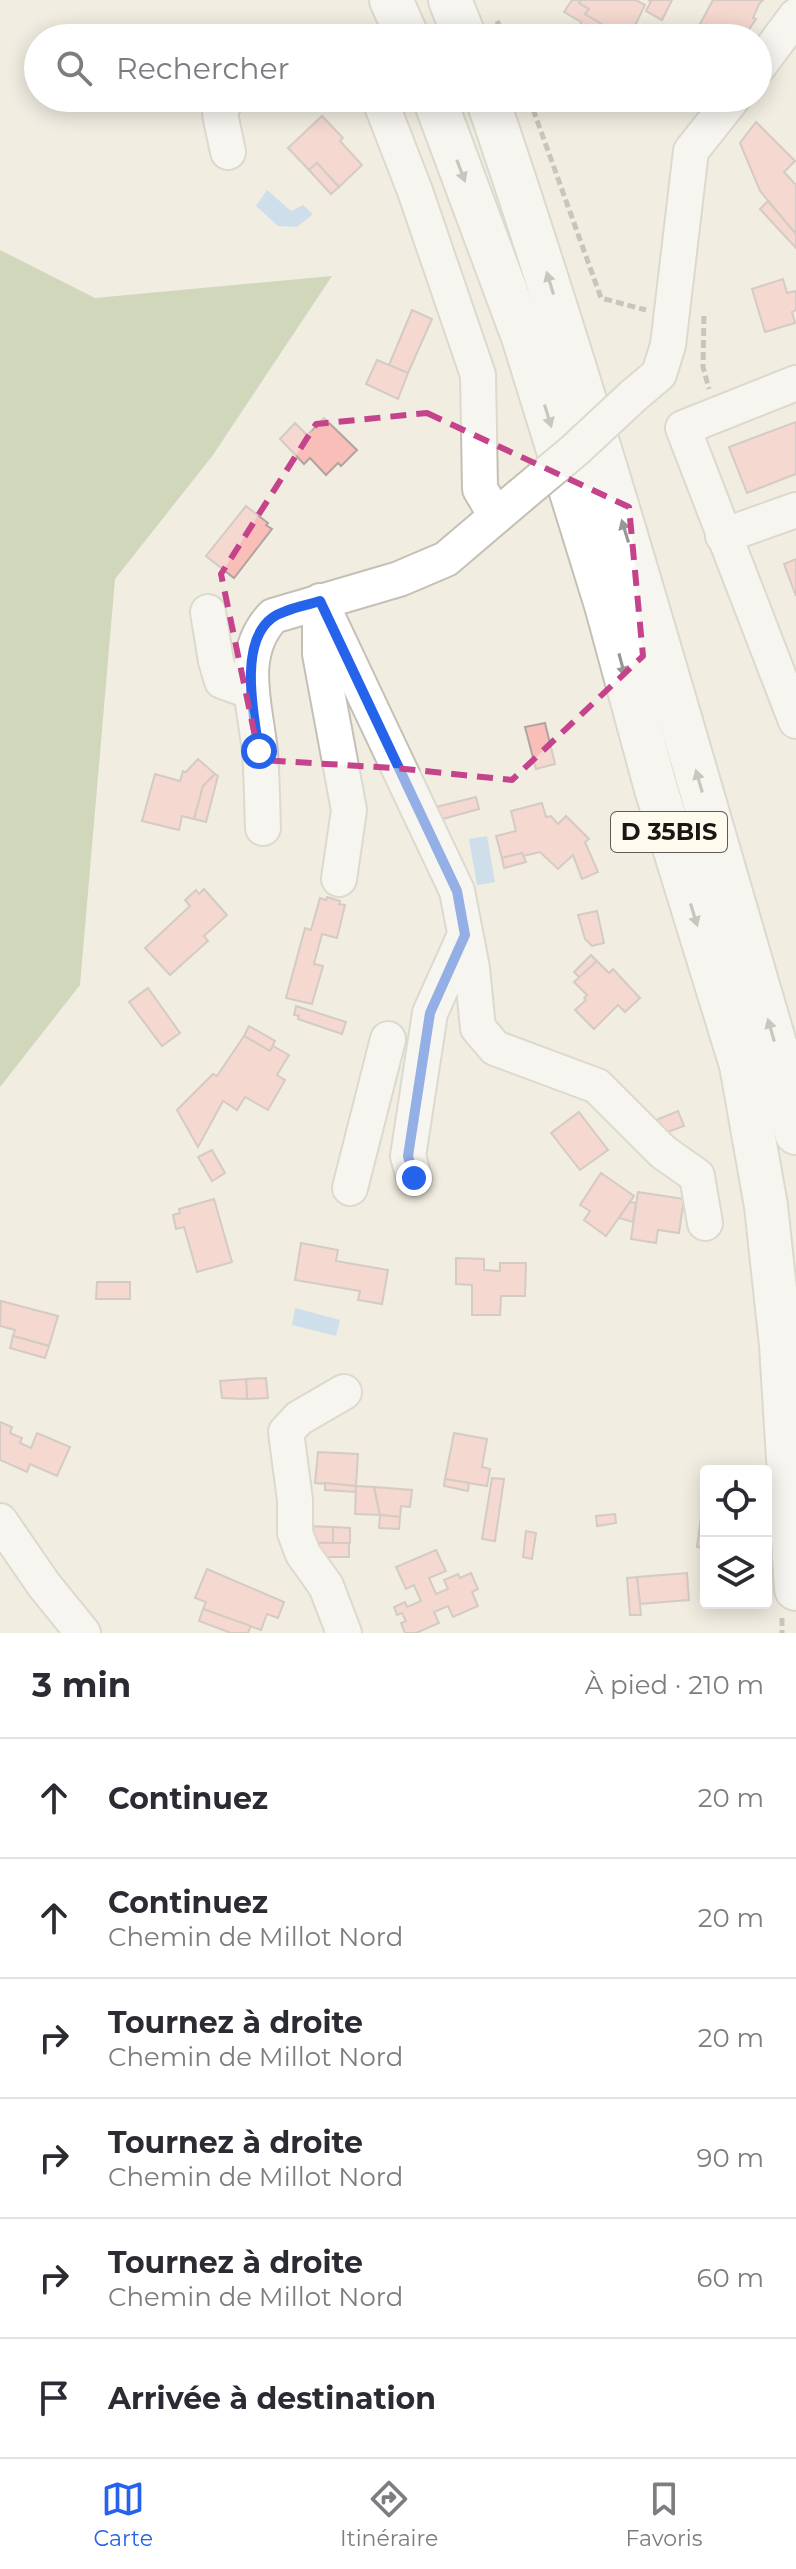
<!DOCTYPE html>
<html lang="fr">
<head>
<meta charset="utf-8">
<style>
	body { margin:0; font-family:Montserrat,sans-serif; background:#f2f2f3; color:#2b2b33 }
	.controls { position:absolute; right:24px; bottom:24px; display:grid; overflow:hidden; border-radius:8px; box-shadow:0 4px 20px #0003 }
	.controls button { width:72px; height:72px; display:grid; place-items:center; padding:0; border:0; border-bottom:2px solid #e1e1e2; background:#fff; color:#2b2b33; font:40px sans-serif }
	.stop { position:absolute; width:24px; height:24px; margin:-18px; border:6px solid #2563eb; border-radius:50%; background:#fff }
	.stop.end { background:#2563eb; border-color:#fff; box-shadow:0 2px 8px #0008 }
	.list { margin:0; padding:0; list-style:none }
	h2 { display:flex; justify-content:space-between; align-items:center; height:104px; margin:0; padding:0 32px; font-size:34px }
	h2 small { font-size:26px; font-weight:400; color:#7c7c81 }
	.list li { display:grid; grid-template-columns:52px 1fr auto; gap:24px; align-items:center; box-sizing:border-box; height:120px; padding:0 32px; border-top:2px solid #e1e1e2 }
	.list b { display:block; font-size:30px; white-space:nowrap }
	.list p { margin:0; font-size:26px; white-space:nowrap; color:#7c7c81 }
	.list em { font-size:26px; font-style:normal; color:#7c7c81 }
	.icon { flex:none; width:44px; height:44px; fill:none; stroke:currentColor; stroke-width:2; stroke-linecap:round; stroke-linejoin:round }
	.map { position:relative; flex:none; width:796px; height:1633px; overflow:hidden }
	.search { position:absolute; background:#fff; box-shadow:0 4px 20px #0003; left:24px; right:24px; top:24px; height:88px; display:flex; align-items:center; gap:20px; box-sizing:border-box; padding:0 28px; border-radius:44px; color:#7c7c81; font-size:30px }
	.sheet { height:824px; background:#fff }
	nav { display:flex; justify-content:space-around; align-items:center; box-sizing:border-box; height:112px; border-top:2px solid #e1e1e2; background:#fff; font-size:22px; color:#7c7c81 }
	nav a { display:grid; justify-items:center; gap:4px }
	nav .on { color:#2563eb }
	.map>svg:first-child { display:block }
	.forest { fill:#abbc8a }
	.water { fill:#a4cff5 }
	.building { fill:#fabeb8; stroke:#b0a3a1; stroke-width:2 }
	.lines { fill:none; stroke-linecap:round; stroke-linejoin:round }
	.minor-casing { stroke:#c4c0b5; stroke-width:38 }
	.major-casing { stroke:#c4c0b5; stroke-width:46 }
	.path { stroke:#99968d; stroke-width:5; stroke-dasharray:8 4; stroke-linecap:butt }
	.minor { stroke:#fff; stroke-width:34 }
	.major { stroke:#fff; stroke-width:42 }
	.minor-bridge-casing { stroke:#c4c0b5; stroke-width:38; stroke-linecap:butt }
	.minor-bridge { stroke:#fff; stroke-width:34 }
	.oneway { fill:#989795 }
	.route { stroke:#2563eb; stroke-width:10 }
	.marked { fill:none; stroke:#c5438b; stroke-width:6; stroke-dasharray:16 10; stroke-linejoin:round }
	.labels { text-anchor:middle; stroke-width:6; stroke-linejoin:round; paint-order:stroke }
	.shield { fill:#fffaee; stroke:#5e5b55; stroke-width:2 }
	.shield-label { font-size:24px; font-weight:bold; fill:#191713 }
</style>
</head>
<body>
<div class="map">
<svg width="796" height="1633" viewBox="0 0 796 1633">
	<rect width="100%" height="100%" fill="#f1ede1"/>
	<polygon class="forest" points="0,250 95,298 332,276 213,455 115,579 80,985 0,1087"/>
	<g class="water">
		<polygon points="267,190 291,211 303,205 313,214 297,227 278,226 256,206"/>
		<polygon points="487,836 495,882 477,885 469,839"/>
		<polygon points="295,1308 340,1320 336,1336 292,1325"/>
	</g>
	<g class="building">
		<polygon points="572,0 581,0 579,3 589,9 585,14 615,31 610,38 596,38 579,28 581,22 564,12"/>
		<polygon points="581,0 636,0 645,5 629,38 625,38 585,14 589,9 579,3"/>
		<polygon points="648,0 672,0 662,20 646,11 651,1"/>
		<polygon points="713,0 763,0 759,4 753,18 756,19 743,38 693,37"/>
		<polygon points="322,116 343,138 340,141 362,165 339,187 317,163 309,170 288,148"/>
		<polygon points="756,122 795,161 784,172 796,185 796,234 760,191 740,143"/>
		<polygon points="317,163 339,187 331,194 309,170"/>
		<polygon points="768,201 796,234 796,248 760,209"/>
		<polygon points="783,279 787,293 795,291 796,294 796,310 792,312 795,323 765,332 752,289"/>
		<polygon points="412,310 432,319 408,373 389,365"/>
		<polygon points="377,360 408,373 398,399 366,384"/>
		<polygon points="324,418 357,450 341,466 338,463 326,475 310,458 304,464 280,439 295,423 307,435"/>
		<polygon points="796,422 796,474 747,493 729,447"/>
		<polygon points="246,506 268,523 266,525 272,529 234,578 206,556"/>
		<polygon points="796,559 796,596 784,564"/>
		<polygon points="545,723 555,764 536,769 525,727"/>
		<polygon points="198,759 215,774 203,786 194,819 182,816 179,830 142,821 155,774 180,781 183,771 186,772"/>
		<polygon points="215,774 218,776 206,822 194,819 203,786"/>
		<polygon points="476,797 479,809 439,820 436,807"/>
		<polygon points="542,803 546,817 551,816 558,824 566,816 589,839 585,842 598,872 582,879 573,855 558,869 540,852 523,856 522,853 502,858 496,836 516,831 511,811"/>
		<polygon points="522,853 526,862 504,868 502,858"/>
		<polygon points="204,889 227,915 204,936 208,941 170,975 145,948 190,906 185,900 196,890 199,894"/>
		<polygon points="327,897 340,901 339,904 345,905 337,938 322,934 314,964 323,966 312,1004 286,998 305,928 311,930 320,898 326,900"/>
		<polygon points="597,911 604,943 592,946 585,939 578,915"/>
		<polygon points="591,955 597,961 580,978 574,972"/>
		<polygon points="597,961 609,973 613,969 640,998 625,1012 618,1005 594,1029 575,1010 586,1000 584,998 587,995 574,982"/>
		<polygon points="148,988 180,1033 162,1046 129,1002"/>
		<polygon points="296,1006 346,1022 342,1034 298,1019 299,1016 294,1015"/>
		<polygon points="249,1026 275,1041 270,1051 244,1036"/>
		<polygon points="244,1036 270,1051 273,1046 289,1055 277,1075 285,1080 268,1110 245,1097 237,1110 223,1101 198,1147 177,1110 213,1074 217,1076"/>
		<polygon points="678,1111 684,1126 662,1134 656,1120"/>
		<polygon points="579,1112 608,1150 580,1170 551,1133"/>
		<polygon points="212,1150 225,1173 212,1181 198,1157"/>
		<polygon points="601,1173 634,1196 606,1236 584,1220 590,1211 580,1205"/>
		<polygon points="638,1192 684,1199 679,1233 658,1230 656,1243 631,1239"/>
		<polygon points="214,1199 232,1262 197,1272 184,1227 176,1229 173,1215 180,1213 179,1209"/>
		<polygon points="630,1202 636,1203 633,1222 619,1218"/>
		<polygon points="301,1243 338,1250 336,1261 388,1270 382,1304 358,1300 360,1291 295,1280"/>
		<polygon points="456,1258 484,1259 484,1270 500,1271 500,1263 526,1263 525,1296 501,1296 500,1315 472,1315 472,1285 456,1284"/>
		<polygon points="97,1282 130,1282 130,1299 96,1299"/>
		<polygon points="1,1301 58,1316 49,1346 13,1336 15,1330 0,1326"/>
		<polygon points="13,1336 49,1346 45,1358 10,1348"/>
		<polygon points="266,1378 268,1398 247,1399 246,1379"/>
		<polygon points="246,1379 247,1399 222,1398 220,1381"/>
		<polygon points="0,1422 12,1427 10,1433 22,1438 20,1443 31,1448 37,1433 70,1447 57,1476 30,1464 27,1472 0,1460"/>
		<polygon points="454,1433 487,1439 482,1467 490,1469 487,1486 445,1479"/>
		<polygon points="318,1452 358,1454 356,1486 315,1483"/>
		<polygon points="492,1478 504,1479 495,1541 482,1539"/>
		<polygon points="445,1479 469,1483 468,1491 444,1486"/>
		<polygon points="325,1483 356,1486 356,1492 325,1490"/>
		<polygon points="356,1486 374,1487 380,1515 355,1514"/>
		<polygon points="374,1487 412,1490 410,1507 401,1506 400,1517 380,1515"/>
		<polygon points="615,1514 616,1523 597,1526 596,1516"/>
		<polygon points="380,1515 400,1517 399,1529 379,1528"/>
		<polygon points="701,1517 706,1518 706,1549 697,1547"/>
		<polygon points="308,1526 333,1527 333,1543 308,1542"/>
		<polygon points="333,1527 350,1528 350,1543 333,1543"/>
		<polygon points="526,1531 536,1533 532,1559 523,1557"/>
		<rect x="317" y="1543" width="32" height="14"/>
		<polygon points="436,1550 446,1571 429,1578 436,1594 448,1589 444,1580 458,1574 460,1578 471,1573 478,1589 472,1592 478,1606 453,1617 448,1606 434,1612 439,1623 416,1633 405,1633 401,1623 406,1621 402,1613 397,1615 394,1607 405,1602 407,1607 421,1601 414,1585 406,1589 396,1567"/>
		<polygon points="207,1569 284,1602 278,1618 267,1614 261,1630 203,1609 206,1602 195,1598"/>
		<polygon points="687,1573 689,1600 640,1604 637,1577"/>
		<polygon points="637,1577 641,1615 630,1615 627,1578"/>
		<polygon points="203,1609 251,1626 248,1633 231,1633 199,1621"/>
	</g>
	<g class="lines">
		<defs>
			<g id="minor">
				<polyline points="758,67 796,16"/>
				<polyline points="226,98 220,114 228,152"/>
				<polyline points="379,98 415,191 478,375 480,489 496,516"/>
				<polyline points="796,383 683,428 796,721"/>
				<polyline points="633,396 659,374 668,345 691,151 733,98"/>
				<polyline points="723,536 796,510"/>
				<polyline points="320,601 457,891 472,968 478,1028 495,1048 597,1086 663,1152 697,1176 705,1223"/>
				<polyline points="208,612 216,661 222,681 250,691"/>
				<polyline points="320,613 320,654 349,810 339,879"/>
				<path d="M 263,828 C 262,803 262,778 260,753 C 256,707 236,655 273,616 L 399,579 L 446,559 L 520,496"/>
				<polyline points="414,1178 408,1156 430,1013 465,935"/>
				<polyline points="350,1188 388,1039"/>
				<polyline points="0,1521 44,1585 83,1633"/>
				<polyline points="344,1633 326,1586 303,1554 295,1533 295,1500 286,1432 299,1418 344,1392"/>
			</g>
			<g id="major">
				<polyline points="391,0 408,38"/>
				<polyline points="450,0 465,38"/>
				<polyline points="434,98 523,337 606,605 656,789 741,1065 766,1206 781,1345 796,1589"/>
				<path d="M 487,98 C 596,417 686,741 781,1064 L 796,1133"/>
			</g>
		</defs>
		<use href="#minor" class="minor-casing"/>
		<use href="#major" class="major-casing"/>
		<g class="path">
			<polyline points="497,21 506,38"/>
			<polyline points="529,98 601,298 646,310"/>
			<polyline points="704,316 703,367 709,389"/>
			<polyline points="782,1618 782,1633"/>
		</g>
		<use href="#minor" class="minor"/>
		<use href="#major" class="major"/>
		<defs>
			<polyline id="minor-bridge" points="520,496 575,450 633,396"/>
		</defs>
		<use href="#minor-bridge" class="minor-bridge-casing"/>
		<use href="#minor-bridge" class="minor-bridge"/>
	</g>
	<defs><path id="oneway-solid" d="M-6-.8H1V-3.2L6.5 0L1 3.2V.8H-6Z" transform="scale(2)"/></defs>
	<g class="oneway">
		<use href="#oneway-solid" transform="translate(461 171) rotate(69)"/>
		<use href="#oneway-solid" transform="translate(550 283) rotate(-107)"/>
		<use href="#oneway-solid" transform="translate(548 416) rotate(73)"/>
		<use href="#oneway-solid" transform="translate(625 531) rotate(-107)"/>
		<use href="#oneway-solid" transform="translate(622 665) rotate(75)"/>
		<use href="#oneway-solid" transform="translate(699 781) rotate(-106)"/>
		<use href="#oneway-solid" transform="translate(694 915) rotate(73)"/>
		<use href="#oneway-solid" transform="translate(771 1030) rotate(-106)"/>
	</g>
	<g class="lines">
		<path class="route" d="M 259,751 C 254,716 238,643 272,618 C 284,609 305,606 320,601 L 457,891 L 465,935 L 430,1013 L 408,1156 L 414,1178"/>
	</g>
	<path d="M0 0H796V1633H0ZM 427,413 L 629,507 L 643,656 L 512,780 L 395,768 L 260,760 L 221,574 L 316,424 Z" fill="#f1ede1" fill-opacity=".55" fill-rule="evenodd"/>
	<path class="marked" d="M 427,413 L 629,507 L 643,656 L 512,780 L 395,768 L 260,760 L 221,574 L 316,424 Z"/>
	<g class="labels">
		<rect class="shield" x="611" y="812" width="116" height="40" rx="6"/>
		<g class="shield-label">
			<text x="669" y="840">D 35BIS</text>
		</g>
	</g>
</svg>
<div class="controls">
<button><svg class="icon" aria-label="locate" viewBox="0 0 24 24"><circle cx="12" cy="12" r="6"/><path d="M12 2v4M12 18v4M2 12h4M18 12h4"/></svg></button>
<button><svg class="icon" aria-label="layers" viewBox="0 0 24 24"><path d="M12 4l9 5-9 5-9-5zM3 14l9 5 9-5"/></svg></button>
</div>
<div class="stop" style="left:259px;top:751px"></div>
<div class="stop end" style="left:414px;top:1178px"></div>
<div class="search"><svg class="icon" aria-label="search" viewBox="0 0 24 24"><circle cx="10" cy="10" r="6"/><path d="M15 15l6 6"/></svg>Rechercher</div>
</div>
<section class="sheet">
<h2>3 min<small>À pied · 210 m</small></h2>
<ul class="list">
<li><svg class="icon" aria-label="ahead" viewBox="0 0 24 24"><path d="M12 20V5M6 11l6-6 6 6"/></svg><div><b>Continuez</b></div><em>20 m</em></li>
<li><svg class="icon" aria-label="ahead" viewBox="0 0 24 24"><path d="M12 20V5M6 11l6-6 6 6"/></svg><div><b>Continuez</b><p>Chemin de Millot Nord</p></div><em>20 m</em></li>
<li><svg class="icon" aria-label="right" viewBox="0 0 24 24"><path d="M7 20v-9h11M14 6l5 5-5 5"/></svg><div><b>Tournez à droite</b><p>Chemin de Millot Nord</p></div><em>20 m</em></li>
<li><svg class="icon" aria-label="right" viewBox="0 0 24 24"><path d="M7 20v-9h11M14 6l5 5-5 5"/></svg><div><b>Tournez à droite</b><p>Chemin de Millot Nord</p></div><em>90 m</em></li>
<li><svg class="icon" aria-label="right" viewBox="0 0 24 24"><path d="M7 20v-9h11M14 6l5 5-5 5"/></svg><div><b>Tournez à droite</b><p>Chemin de Millot Nord</p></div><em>60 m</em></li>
<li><svg class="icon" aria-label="arrive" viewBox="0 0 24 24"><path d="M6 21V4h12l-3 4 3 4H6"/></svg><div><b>Arrivée à destination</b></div></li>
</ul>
</section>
<nav>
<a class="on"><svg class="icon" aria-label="map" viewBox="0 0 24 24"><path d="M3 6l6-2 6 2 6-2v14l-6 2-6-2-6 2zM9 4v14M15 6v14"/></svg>Carte</a>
<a><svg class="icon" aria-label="directions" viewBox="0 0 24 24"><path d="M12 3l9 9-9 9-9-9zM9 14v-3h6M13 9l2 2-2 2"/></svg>Itinéraire</a>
<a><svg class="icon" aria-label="saved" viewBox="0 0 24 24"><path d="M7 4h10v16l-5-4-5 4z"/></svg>Favoris</a>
</nav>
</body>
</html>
